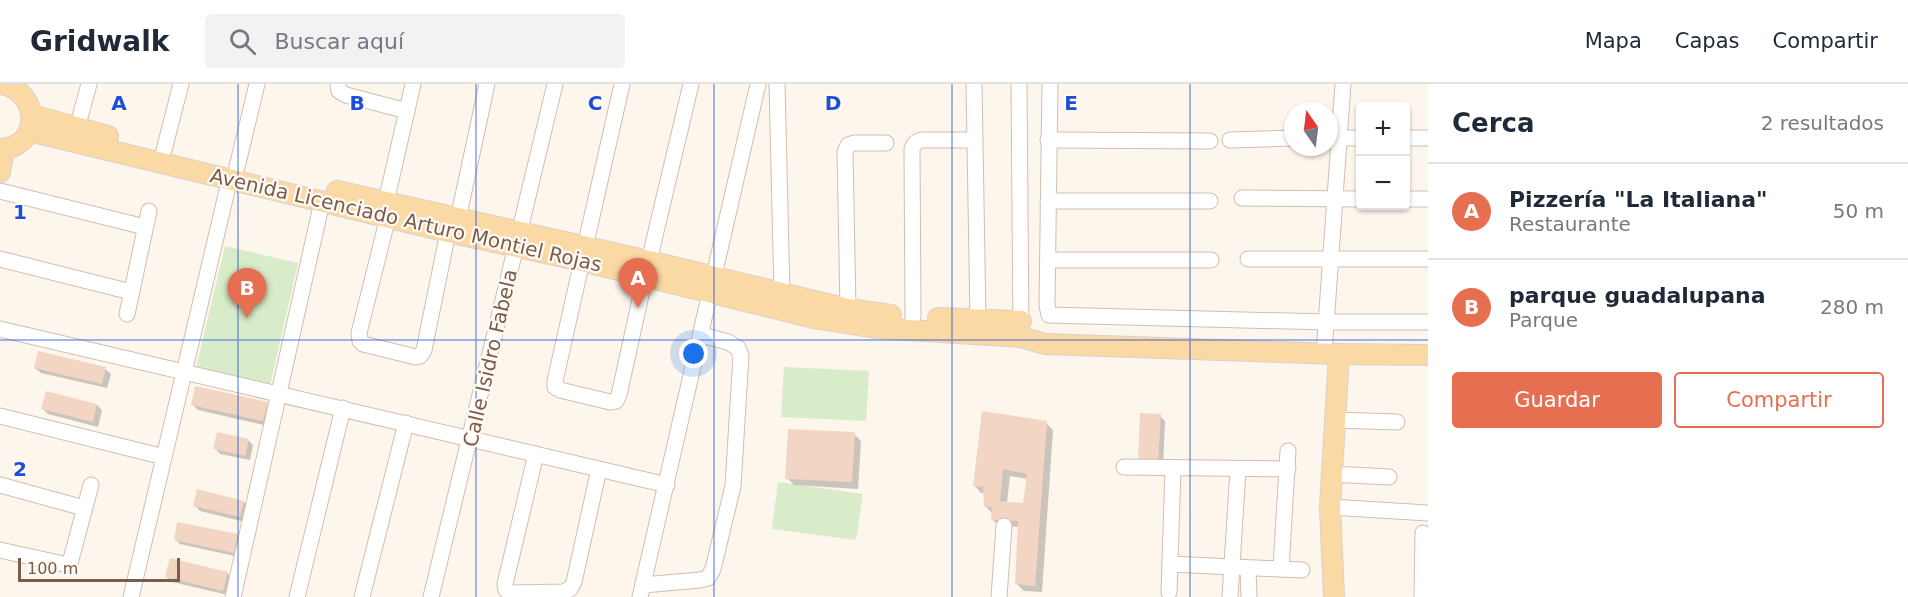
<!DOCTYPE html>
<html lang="es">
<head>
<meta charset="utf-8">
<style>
	body { margin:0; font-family:"DejaVu Sans",sans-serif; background:#f2f2f3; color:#1f2937 }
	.controls { position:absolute; right:18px; top:18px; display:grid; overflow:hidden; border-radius:6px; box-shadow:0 2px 4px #0004 }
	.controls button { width:54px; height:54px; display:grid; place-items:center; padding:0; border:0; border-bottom:2px solid #e0e1e3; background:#fff; color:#1f2937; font:30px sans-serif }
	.compass { position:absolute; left:1284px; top:18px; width:54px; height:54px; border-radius:50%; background:#fff; box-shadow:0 2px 4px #0004; rotate:346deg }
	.scale { position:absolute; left:18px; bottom:15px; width:162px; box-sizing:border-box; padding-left:6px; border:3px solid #7a5c4d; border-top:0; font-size:16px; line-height:21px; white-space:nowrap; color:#7a5c4d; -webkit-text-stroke:4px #fffaf3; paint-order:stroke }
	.you { position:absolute; left:694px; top:270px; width:21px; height:21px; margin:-15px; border:4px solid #fff; border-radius:50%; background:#1a73e8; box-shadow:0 0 0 9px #1a73e833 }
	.badge { display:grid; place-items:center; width:39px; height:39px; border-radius:50%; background:#e76f51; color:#fff; font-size:20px; font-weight:700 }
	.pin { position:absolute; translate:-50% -50px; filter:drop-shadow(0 2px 3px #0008) }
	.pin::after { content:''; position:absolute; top:32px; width:21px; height:18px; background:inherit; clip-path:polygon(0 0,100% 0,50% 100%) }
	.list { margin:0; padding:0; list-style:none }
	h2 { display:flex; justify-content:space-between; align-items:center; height:78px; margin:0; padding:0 24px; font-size:26px }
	h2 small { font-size:20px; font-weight:400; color:#747a83 }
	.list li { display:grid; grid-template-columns:39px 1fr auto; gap:18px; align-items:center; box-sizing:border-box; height:96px; padding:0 24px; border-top:2px solid #e0e1e3 }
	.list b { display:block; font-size:22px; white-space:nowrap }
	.list p { margin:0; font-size:20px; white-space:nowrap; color:#747a83 }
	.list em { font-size:20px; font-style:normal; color:#747a83 }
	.actions { display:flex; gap:12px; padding:18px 24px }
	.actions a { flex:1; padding:14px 0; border:2px solid #e76f51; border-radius:6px; text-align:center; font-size:21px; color:#e76f51 }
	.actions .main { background:#e76f51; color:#fff }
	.icon { flex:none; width:33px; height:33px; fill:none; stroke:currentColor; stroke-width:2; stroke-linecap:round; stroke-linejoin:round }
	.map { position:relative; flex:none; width:1428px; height:513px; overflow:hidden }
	header { display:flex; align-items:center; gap:36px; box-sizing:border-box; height:84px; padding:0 30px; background:#fff; border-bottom:2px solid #e0e1e3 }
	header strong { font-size:28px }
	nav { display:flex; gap:33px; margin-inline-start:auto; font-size:21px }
	.search { width:420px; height:54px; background:#f2f2f3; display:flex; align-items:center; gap:15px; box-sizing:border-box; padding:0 21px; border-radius:6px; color:#747a83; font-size:22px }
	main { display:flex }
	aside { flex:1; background:#fff }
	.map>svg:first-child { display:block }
	.green { fill:#d8ecc9 }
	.shadow { fill:#0003; fill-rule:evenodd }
	.building { fill:#f3d5c3; fill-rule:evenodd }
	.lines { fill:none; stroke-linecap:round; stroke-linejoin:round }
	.minor-casing { stroke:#d1beb0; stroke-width:17 }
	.major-casing { stroke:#dad1cd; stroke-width:22 }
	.minor { stroke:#fff; stroke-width:15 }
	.major { stroke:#fbd9a5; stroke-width:20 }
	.grid { fill:none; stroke:#1d4ed8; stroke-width:1.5; stroke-opacity:0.55 }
	.labels { text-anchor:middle; stroke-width:4.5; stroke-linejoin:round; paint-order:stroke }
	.street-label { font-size:20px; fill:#7a5c4d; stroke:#fffaf3 }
	.grid-label { font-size:20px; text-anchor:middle; font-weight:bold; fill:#1d4ed8; stroke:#fffaf3; stroke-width:4.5; stroke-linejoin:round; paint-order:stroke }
</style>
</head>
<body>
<header>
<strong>Gridwalk</strong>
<div class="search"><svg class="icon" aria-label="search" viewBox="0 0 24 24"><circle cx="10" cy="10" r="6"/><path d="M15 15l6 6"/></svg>Buscar aquí</div>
<nav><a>Mapa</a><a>Capas</a><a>Compartir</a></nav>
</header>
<main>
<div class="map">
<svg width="1428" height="513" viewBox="0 0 1428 513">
	<rect width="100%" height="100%" fill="#fdf6ec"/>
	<g class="green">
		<polygon points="225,162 298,179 269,306 195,288"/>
		<polygon points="784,283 869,287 866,337 781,333"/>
		<polygon points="778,398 863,410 856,456 772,445"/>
	</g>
	<g class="shadow">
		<polygon points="35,284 105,285 111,290 107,304 41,289"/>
		<polygon points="267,320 272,325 268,342 198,326 193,321"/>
		<polygon points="97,321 102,326 98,343 48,330 43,325"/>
		<polygon points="1160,332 1165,337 1163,382 1145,382"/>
		<path d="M 1046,339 L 1053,346 L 1042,508 L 1024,507 L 1017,500 L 1019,443 L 999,442 L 992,435 L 993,430 L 985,422 L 985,409 L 981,409 L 974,401 ZM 1010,392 L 1028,395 L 1025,421 L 1007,419 Z"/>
		<polygon points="854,350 861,357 858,405 794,401 787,394"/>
		<polygon points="248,356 253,361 250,376 220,370 215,364"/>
		<polygon points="244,418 249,423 245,438 200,427 195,422"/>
		<polygon points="237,452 243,457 239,473 180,460 175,455"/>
		<polygon points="227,489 233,495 228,511 172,498 166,492"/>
	</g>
	<g class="building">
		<polygon points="38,267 106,283 102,300 34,284"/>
		<polygon points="195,302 268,318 263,337 191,321"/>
		<polygon points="46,307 97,320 93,338 41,325"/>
		<path d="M 982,327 L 1047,337 L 1035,502 L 1015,500 L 1018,437 L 991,436 L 992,423 L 984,423 L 983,403 L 973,402 ZM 1003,385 L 1027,390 L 1023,419 L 1000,417 Z"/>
		<polygon points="1140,329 1161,330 1158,378 1138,377"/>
		<polygon points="788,345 855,348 852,398 785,395"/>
		<polygon points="217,348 249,355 245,372 213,365"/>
		<polygon points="197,405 244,417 240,433 193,422"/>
		<polygon points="177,438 238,450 234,469 174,456"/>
		<polygon points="170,474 228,488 223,507 165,493"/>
	</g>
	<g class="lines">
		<defs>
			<g id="minor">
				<polyline points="338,0 339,7 346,11 407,27"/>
				<polyline points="777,0 782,210"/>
				<polyline points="974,0 978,236"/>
				<polyline points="1019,0 1021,247"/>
				<polyline points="1050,0 1047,221 1049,231 1326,238 1428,238"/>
				<polyline points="77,44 89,0"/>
				<polyline points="1329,54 1360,54"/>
				<polyline points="1406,54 1428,54"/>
				<polyline points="1048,56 1210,57"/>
				<polyline points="1230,56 1293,54"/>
				<polyline points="164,66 181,0"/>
				<polyline points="237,83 257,0"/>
				<polyline points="0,107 145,143"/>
				<polyline points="1242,114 1360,115"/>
				<polyline points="1406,115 1428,115"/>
				<polyline points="1048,117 1210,117"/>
				<polyline points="386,118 413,0"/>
				<polyline points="388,133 359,249 360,257 363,260 416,273 420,272 424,266 448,148"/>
				<polyline points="458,135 487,0"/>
				<polyline points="585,163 622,0"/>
				<polyline points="0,175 131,208"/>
				<polyline points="1248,175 1428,175"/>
				<polyline points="1048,176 1211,176"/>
				<polyline points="582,177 555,297 555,303 560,306 610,318 616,317 619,311 645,193"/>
				<polyline points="649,177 691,0"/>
				<polyline points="848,225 845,68 848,61 854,59 886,59"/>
				<polyline points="127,230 149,127"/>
				<polyline points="913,233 912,65 915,59 921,56 975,56"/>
				<polyline points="0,245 667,401"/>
				<polyline points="1324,269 1343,0"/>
				<polyline points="0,332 164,373"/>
				<polyline points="1335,336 1397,338"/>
				<polyline points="536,370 505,500 506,506 512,509 563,508 570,505 574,498 599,385"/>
				<polyline points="1124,383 1288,385"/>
				<polyline points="1331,390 1389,393"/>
				<polyline points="0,401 84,424"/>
				<polyline points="1330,423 1428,429"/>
				<polyline points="0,466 68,481 70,479 91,401"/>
				<polyline points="1170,480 1302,486"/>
				<polyline points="1248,485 1249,513"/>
				<polyline points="1281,485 1288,367"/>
				<polyline points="643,501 700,496 708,494 713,485 733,402 741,272 738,264 728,258 702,251"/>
				<polyline points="1169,508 1173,385"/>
				<polyline points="131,513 230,94"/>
				<polyline points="233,513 322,118"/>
				<polyline points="297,513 343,324"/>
				<polyline points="362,513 406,339"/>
				<path d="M 431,513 C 474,342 513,171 555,0"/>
				<polyline points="640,513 758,0"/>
				<polyline points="999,513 1004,442"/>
				<polyline points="1230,513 1238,386"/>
				<polyline points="1422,513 1423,449"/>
			</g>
			<g id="major">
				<polyline points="32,31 108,52"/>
				<polyline points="29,47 448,148 582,177 814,234 876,244 1021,253 1045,260 1339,270 1428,271"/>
				<path d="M 0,65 C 41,64 42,9 2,0"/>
				<polyline points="0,88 4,66"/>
				<polyline points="337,107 649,177 848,225 891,231"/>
				<polyline points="938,234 1021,237"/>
				<polyline points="1334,513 1330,423 1339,270"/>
			</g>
		</defs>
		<use href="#minor" class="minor-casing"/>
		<use href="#major" class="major-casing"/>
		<use href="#minor" class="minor"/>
		<use href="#major" class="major"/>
	</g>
	<path class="grid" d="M 238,0 L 238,513M 476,0 L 476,513M 714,0 L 714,513M 952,0 L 952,513M 1190,0 L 1190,513M 0,256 L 1428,256"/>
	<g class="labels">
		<g class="street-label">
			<text transform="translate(406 136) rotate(13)" y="7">Avenida Licenciado Arturo Montiel Rojas</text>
			<text transform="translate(490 274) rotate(-77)" y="7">Calle Isidro Fabela</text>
		</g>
	</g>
	<g class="grid-label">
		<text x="119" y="26">A</text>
		<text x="357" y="26">B</text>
		<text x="595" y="26">C</text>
		<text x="833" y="26">D</text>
		<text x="1071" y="26">E</text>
		<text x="20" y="135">1</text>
		<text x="20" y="392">2</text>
	</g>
</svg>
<div class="controls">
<button>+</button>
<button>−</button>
</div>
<svg class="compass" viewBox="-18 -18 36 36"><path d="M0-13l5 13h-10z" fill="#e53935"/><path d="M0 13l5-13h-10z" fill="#747a83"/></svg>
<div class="scale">100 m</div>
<div class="you"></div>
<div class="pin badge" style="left:638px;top:224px">A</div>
<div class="pin badge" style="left:247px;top:234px">B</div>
</div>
<aside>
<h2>Cerca<small>2 resultados</small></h2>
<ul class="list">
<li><span class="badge">A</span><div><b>Pizzería &quot;La Italiana&quot;</b><p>Restaurante</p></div><em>50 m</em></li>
<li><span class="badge">B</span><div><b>parque guadalupana</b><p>Parque</p></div><em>280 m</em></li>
</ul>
<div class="actions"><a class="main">Guardar</a><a>Compartir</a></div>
</aside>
</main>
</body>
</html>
